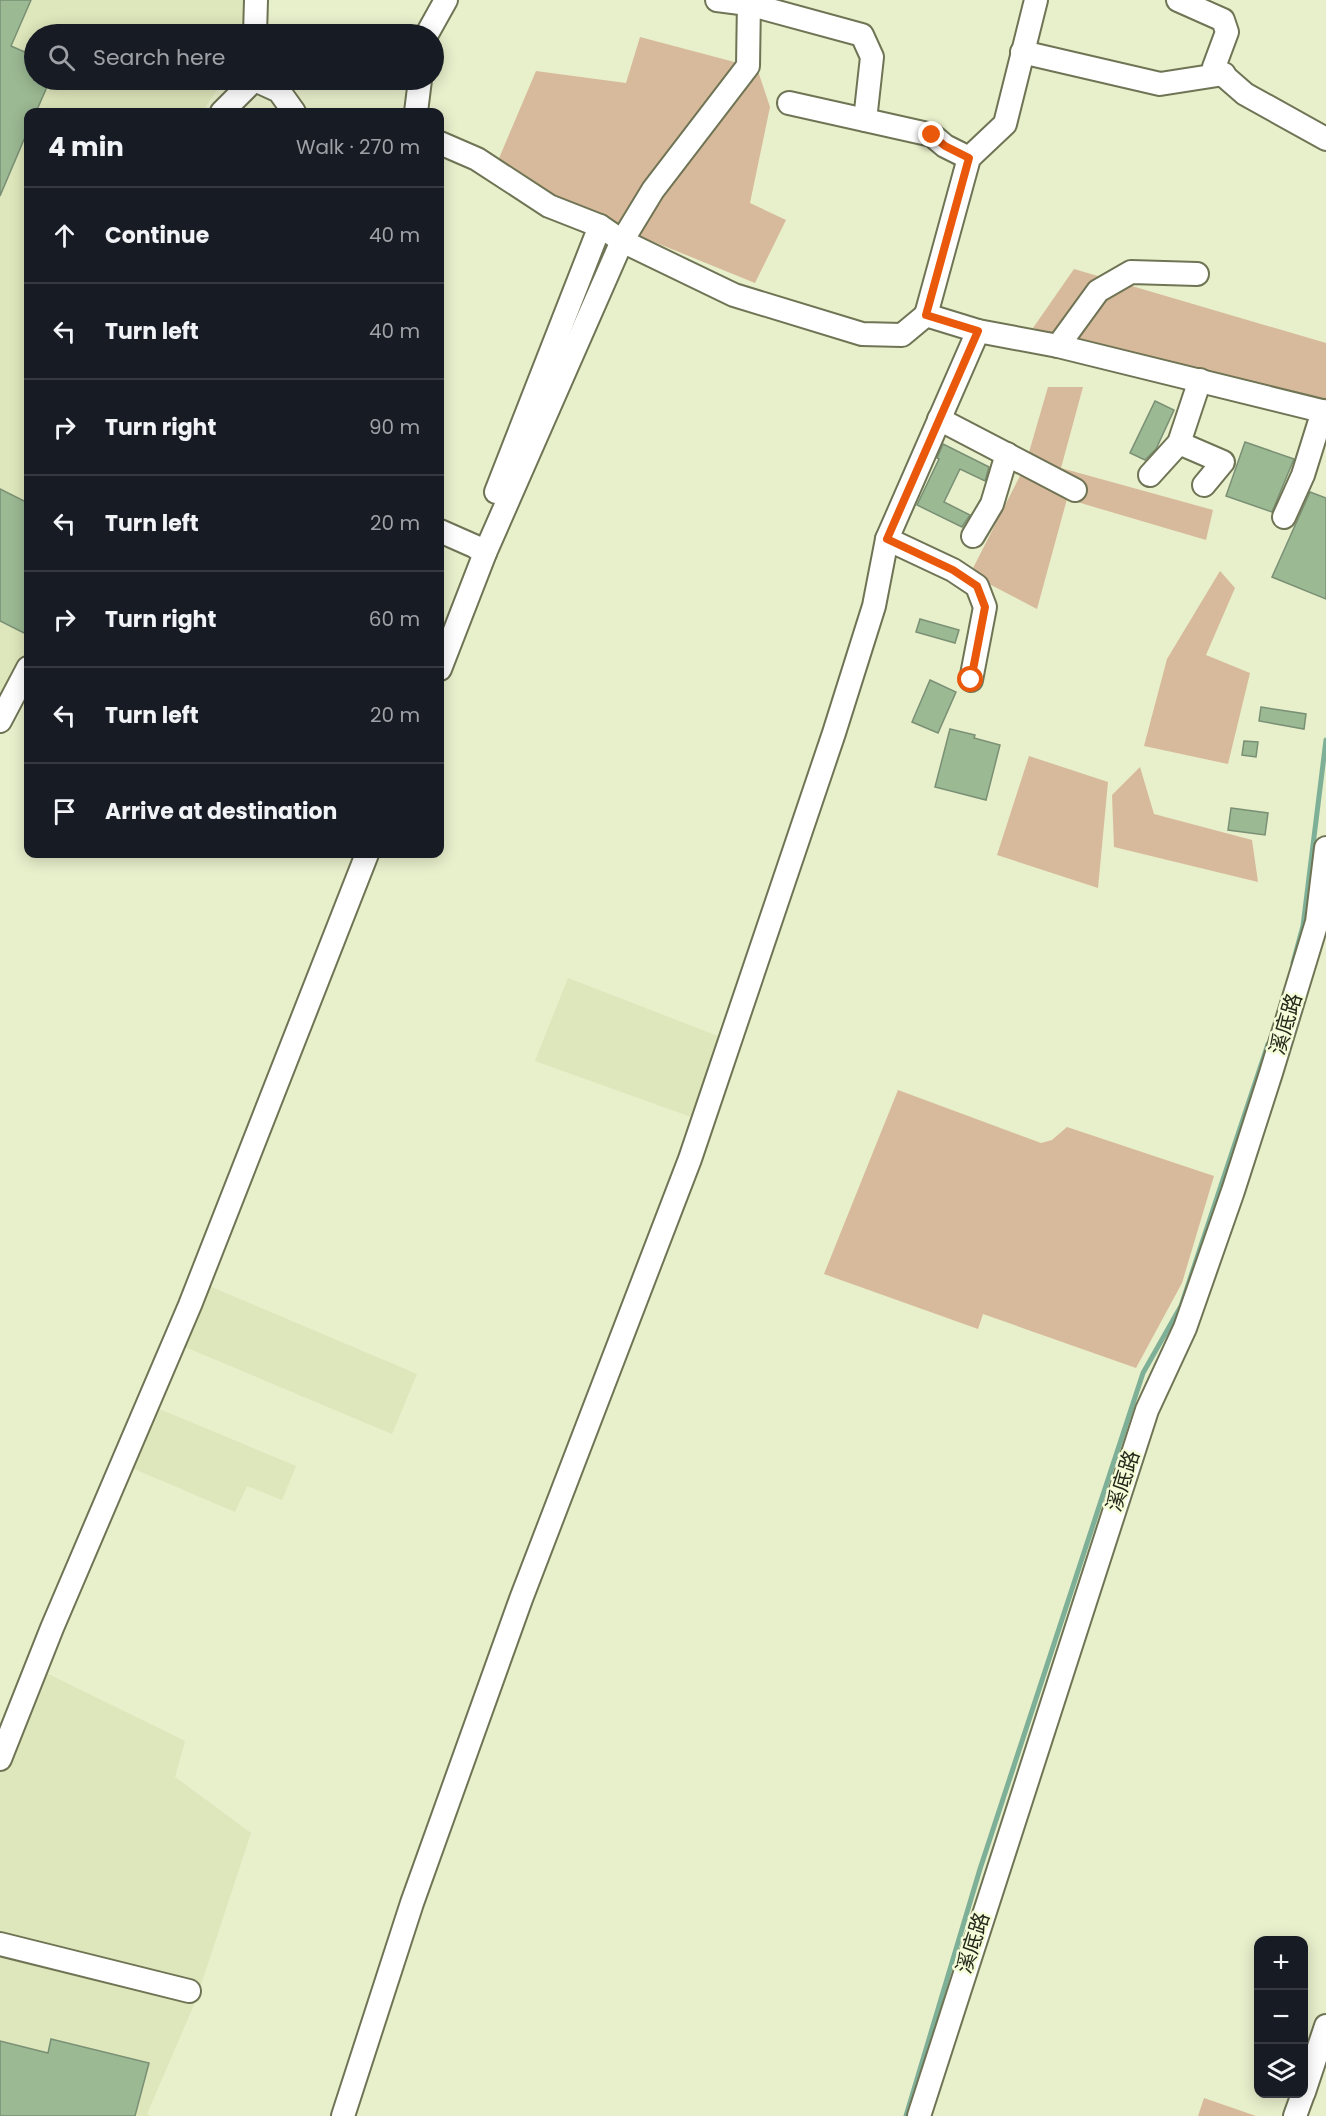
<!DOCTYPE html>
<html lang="en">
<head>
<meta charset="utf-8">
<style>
	body { margin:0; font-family:Poppins,"Noto Sans TC",sans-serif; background:#20242c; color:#f1f3f6 }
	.controls { position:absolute; right:18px; bottom:18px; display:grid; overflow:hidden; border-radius:12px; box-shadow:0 3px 15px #0003 }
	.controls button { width:54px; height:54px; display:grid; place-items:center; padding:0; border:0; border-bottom:2px solid #363941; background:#171b24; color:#f1f3f6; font:30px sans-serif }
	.stop { position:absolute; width:18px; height:18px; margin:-14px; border:4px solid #ea580c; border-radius:50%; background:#fff }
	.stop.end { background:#ea580c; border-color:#fff; box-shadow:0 2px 6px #0008 }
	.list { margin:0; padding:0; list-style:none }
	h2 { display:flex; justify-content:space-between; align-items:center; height:78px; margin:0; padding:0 24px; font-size:26px }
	h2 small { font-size:20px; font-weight:400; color:#9ea1a6 }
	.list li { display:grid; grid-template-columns:39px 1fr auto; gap:18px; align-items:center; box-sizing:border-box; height:96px; padding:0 24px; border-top:2px solid #363941 }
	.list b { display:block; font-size:22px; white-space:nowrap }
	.list em { font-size:20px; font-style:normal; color:#9ea1a6 }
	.icon { flex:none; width:33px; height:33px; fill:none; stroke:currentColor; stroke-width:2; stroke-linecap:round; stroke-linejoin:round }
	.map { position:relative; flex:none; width:1326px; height:2116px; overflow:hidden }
	.search { position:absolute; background:#171b24; box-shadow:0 3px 15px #0003; left:24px; top:24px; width:420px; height:66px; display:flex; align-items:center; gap:15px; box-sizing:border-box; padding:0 21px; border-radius:33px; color:#9ea1a6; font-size:22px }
	.panel { position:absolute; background:#171b24; box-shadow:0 3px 15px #0003; left:24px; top:108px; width:420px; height:750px; border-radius:12px }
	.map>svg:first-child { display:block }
	.built { fill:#dee6bb }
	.green { fill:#d7ba9b }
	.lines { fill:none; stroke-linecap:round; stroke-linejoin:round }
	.stream { stroke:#7eaf97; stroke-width:5 }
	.building { fill:#9bb993; stroke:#7a9075; stroke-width:1.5 }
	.minor-casing { stroke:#6f7455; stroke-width:26 }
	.minor { stroke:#fff; stroke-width:22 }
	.route { stroke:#ea580c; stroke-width:8 }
	.labels { text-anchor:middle; stroke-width:5; stroke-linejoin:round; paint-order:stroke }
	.street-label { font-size:21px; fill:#26281b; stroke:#f5fcd8 }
</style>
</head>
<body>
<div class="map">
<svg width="1326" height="2116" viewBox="0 0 1326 2116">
	<rect width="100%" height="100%" fill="#e8efcb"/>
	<g class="built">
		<polygon points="0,0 244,0 241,34 34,34 34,80 224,80 202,112 28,112 28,668 0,721"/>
		<polygon points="568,978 723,1038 697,1119 535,1061"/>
		<polygon points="195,1280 417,1374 392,1434 166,1339"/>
		<polygon points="145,1403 296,1466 282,1500 247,1486 235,1512 125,1465"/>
		<polygon points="30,1665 185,1741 175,1777 251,1833 196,2000 147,2114 151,2116 0,2116 0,1733"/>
	</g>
	<g class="green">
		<polygon points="640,37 757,68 770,107 750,203 786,220 755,283 551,200 497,163 536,71 626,83"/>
		<polygon points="1074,269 1326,343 1326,418 1033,328"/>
		<polygon points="1048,387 1083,387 1061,468 1213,510 1206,540 1067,499 1037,609 970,574 1025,466"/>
		<polygon points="1220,571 1235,588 1206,655 1250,673 1228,764 1144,746 1167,659"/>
		<polygon points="1029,756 1108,782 1098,888 997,855"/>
		<polygon points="1140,767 1154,814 1252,840 1258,882 1114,847 1112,795"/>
		<polygon points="898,1090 1041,1143 1052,1140 1067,1127 1214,1176 1182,1283 1136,1368 983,1314 978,1329 824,1274"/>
		<polygon points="1204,2098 1256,2116 1198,2116"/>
	</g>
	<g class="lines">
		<g class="stream">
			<polyline points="1293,963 1303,926 1326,740"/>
			<polyline points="906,2116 980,1869 1143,1373 1181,1306 1268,1044"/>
		</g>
	</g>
	<g class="building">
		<polygon points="0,0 31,0 11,46 34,56 34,80 50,80 36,112 28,112 28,130 0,196"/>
		<polygon points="1155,401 1174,410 1156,449 1145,460 1130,453"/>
		<polygon points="1245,442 1294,459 1272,512 1226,496"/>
		<polygon points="943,444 989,467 985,481 960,469 944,502 970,515 962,527 917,505 939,459 937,458"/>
		<polygon points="0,489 28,503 28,623 24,633 0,621"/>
		<polygon points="1310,492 1326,498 1326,599 1272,577"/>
		<polygon points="920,619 959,630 955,643 916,632"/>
		<polygon points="930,680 956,692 938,733 912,722"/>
		<polygon points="1261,707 1306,714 1304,729 1259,721"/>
		<polygon points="950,729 975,735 974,738 1000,745 986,800 935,787"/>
		<polygon points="1244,741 1258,742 1256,757 1242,755"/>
		<polygon points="1231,808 1268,813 1265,835 1228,830"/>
		<polygon points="51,2039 149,2063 135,2116 0,2116 0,2041 48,2053"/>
	</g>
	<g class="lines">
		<defs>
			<g id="minor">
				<polyline points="717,0 748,4 862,35 872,57 865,120"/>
				<polyline points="1178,0 1223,20 1227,32 1214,67 1245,94 1326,139"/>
				<polyline points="255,34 256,0"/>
				<polyline points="427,34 446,0"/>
				<polyline points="1022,52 1160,84 1224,74"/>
				<polyline points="255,80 279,91 294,112"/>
				<polyline points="789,103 932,135 945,146 969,158"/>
				<polyline points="222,112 254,80"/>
				<polyline points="416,112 420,80"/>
				<polyline points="440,143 477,159 549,206 600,226 622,241 734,295 862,334 902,335 926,315 978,331 1058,346 1326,412"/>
				<polyline points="926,315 969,158 1005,124 1036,0"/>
				<polyline points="1058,346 1098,291 1131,272 1197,274"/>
				<polyline points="939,419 1075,490"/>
				<polyline points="1179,443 1223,462 1204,485"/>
				<polyline points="1150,475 1179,443 1200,380"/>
				<polyline points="496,492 600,226"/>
				<polyline points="1284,517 1303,475 1323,411"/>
				<polyline points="440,531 474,546 485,553"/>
				<polyline points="973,536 992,504 1007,454"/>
				<polyline points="887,539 953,570 977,586 985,607 971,680"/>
				<polyline points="440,669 485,553 622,241 653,190 748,66 749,0"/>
				<polyline points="0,721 28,668"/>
				<polyline points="0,1759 52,1628 190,1305 367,854"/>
				<polyline points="0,1944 189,1991"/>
				<polyline points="1304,2092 1326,2026"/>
				<polyline points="343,2116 412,1903 521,1599 690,1159 834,733 874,606 887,539 978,331"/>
				<polyline points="919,2116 1147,1410 1185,1328 1233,1191 1271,1073 1317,922 1326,848"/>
				<polyline points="1295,2116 1303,2094"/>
			</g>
		</defs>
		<use href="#minor" class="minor-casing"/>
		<use href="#minor" class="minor"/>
	</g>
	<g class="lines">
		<polyline class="route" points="932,135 945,146 969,158 926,315 978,331 887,539 953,570 977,586 985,607 971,680"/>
	</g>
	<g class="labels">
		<g class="street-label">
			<text transform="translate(1286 1024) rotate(-73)" y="7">溪底路</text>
			<text transform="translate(1123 1481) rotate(-72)" y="7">溪底路</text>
			<text transform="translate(973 1943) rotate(-72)" y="7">溪底路</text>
		</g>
	</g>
</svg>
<div class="controls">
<button>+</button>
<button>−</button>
<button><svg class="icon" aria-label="layers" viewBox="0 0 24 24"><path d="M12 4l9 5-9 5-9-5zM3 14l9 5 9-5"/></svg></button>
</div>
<div class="stop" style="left:971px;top:680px"></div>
<div class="stop end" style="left:932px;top:135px"></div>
<div class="search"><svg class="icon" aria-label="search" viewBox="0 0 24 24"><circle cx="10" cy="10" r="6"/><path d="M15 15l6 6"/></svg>Search here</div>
<section class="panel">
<h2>4 min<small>Walk · 270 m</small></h2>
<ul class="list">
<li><svg class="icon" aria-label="ahead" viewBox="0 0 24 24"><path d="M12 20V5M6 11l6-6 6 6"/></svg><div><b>Continue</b></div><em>40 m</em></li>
<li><svg class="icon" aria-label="left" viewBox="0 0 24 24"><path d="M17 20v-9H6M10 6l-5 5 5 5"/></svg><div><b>Turn left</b></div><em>40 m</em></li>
<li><svg class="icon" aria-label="right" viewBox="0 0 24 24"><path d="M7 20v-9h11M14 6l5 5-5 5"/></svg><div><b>Turn right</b></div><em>90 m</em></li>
<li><svg class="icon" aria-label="left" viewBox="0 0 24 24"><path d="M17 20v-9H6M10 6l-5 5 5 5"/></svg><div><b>Turn left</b></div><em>20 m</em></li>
<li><svg class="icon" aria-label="right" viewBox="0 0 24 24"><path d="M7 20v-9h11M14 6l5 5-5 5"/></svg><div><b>Turn right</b></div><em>60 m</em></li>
<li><svg class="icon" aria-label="left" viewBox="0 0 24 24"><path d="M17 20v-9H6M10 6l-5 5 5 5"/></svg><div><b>Turn left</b></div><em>20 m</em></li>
<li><svg class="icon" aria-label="arrive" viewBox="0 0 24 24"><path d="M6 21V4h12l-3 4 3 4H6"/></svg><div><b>Arrive at destination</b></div></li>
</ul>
</section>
</div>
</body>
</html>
